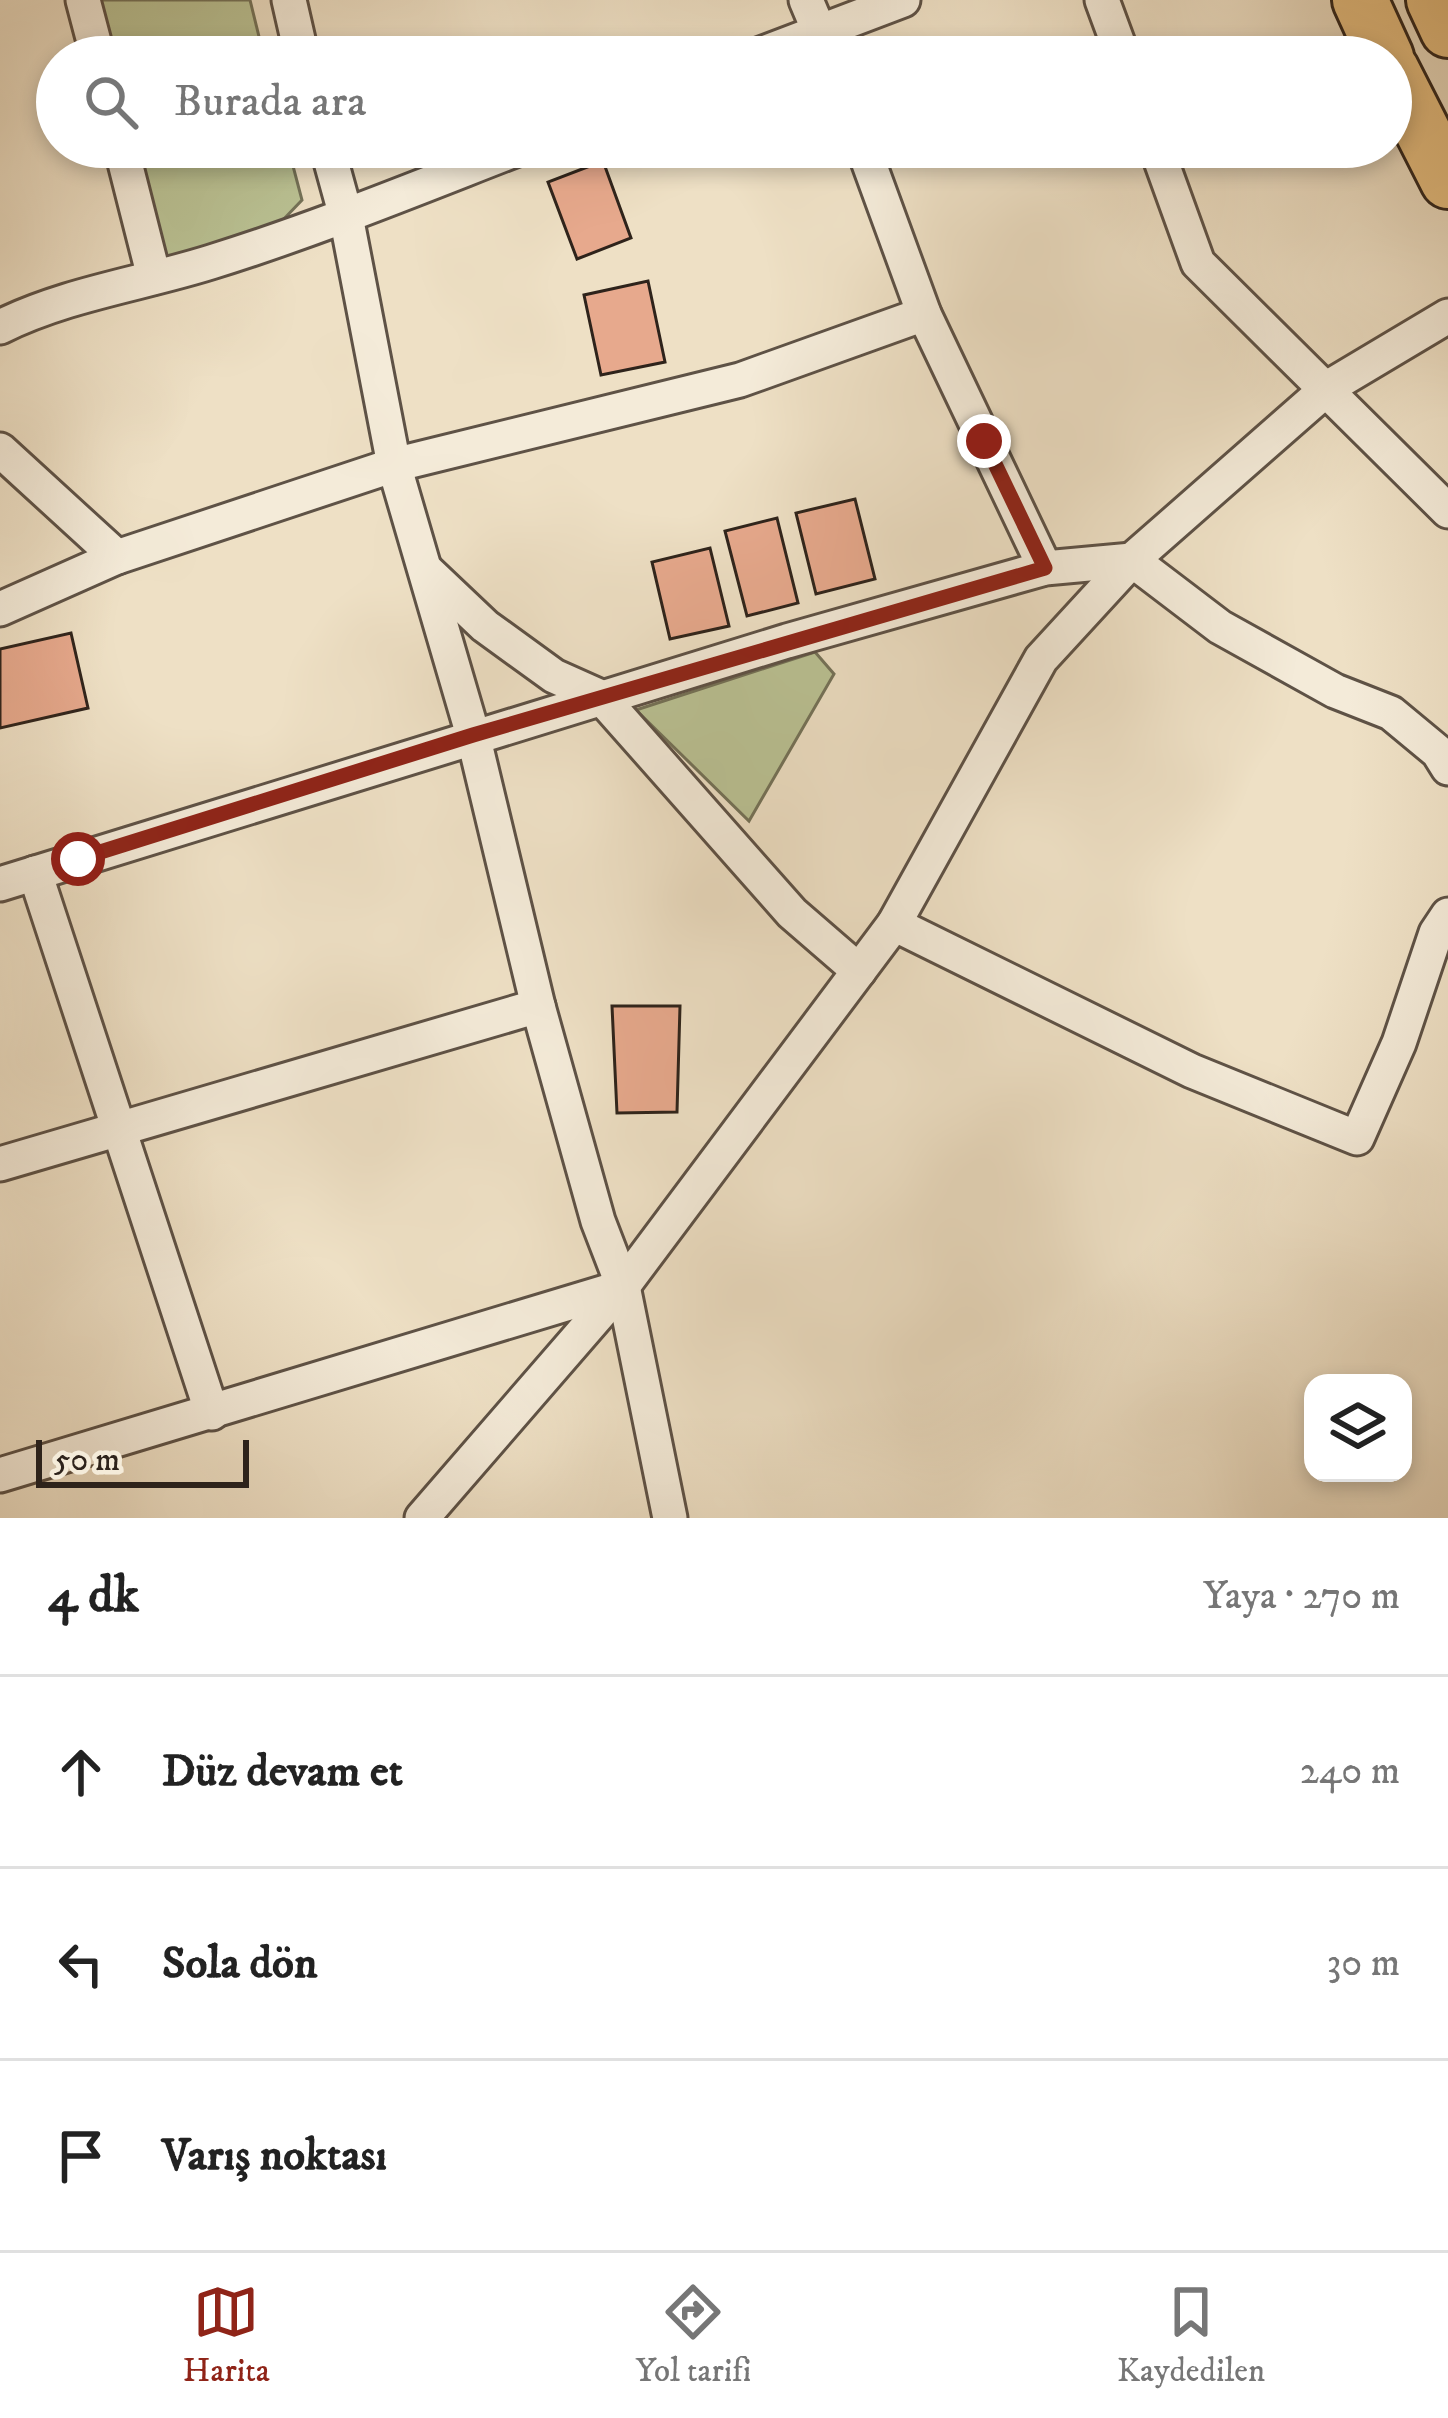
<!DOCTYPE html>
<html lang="tr">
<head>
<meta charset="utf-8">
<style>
	body { margin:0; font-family:"IM FELL DW Pica",serif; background:#f6f6f6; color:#222 }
	.controls { position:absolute; right:36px; bottom:36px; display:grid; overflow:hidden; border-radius:24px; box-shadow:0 6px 18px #0003 }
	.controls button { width:108px; height:108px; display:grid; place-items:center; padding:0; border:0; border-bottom:3px solid #e0e0e0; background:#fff; color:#222; font:60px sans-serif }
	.scale { position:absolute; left:36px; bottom:30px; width:213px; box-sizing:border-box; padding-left:12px; border:6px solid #2e231b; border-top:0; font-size:33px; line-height:42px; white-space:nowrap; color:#2e231b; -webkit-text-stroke:9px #f4ebd9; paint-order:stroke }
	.stop { position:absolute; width:36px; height:36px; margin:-27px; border:9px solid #8f2418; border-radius:50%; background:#fff }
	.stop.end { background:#8f2418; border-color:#fff; box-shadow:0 3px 12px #0008 }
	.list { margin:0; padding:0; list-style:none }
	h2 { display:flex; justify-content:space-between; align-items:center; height:156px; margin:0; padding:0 48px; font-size:51px }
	h2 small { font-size:39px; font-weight:400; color:#767676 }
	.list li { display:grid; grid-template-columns:78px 1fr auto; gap:36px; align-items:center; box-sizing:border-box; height:192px; padding:0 48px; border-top:3px solid #e0e0e0 }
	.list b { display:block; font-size:45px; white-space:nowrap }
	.list em { font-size:39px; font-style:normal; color:#767676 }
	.icon { flex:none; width:66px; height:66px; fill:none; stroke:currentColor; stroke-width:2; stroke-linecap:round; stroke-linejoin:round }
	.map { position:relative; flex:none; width:1448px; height:1518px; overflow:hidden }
	.search { position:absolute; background:#fff; box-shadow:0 6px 18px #0003; left:36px; right:36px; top:36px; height:132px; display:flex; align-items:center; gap:30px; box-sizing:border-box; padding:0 42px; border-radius:66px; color:#767676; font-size:45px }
	.sheet { height:732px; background:#fff }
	nav { display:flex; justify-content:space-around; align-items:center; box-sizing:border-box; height:168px; border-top:3px solid #e0e0e0; background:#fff; font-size:33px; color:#767676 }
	nav a { display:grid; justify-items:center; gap:6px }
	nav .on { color:#8f2418 }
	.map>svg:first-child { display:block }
	.green { fill:#bac294; stroke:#747258; stroke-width:3 }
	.building { fill:#e7a98d; stroke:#2e231b; stroke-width:3 }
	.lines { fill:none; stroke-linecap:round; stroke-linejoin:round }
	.minor-casing { stroke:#5e5246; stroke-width:39 }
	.trunk-casing { stroke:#2e231b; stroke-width:60 }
	.minor { stroke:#f4ebd9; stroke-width:33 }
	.trunk { stroke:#e7c082; stroke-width:54 }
	.route { stroke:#8f2418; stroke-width:15 }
</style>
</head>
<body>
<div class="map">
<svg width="1448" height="1518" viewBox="0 0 1448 1518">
	<rect width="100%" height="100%" fill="#eee0c5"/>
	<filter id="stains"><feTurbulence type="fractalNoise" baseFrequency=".00167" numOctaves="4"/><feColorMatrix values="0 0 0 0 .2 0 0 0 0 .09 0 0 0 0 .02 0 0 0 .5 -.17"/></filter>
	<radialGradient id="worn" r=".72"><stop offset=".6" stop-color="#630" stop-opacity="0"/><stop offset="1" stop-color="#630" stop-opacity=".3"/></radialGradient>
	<g class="green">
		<polygon points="86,0 250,0 264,57 99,57"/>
		<polygon points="121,147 288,147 302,200 280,223 149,265"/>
		<polygon points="815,652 834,674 749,821 636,710"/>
	</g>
	<g class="building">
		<polygon points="603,161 631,238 577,259 548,182"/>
		<polygon points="648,281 665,362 601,375 584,295"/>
		<polygon points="855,499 875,579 816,594 796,513"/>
		<polygon points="777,518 798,603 747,616 725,531"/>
		<polygon points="710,548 729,626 670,639 652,562"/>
		<polygon points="71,633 88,708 0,728 0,649"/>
		<polygon points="612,1006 680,1006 677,1112 617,1113"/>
	</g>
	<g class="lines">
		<defs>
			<g id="minor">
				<polyline points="83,0 98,57"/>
				<polyline points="289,0 302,57"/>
				<polyline points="806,0 830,57"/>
				<polyline points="1102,0 1123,57"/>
				<polyline points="753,57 903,0"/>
				<polyline points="121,147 154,277"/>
				<polyline points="327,147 346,216 394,465 473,735 538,1006 598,1221 623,1286 670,1518"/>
				<polyline points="863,147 924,314 1045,568"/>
				<polyline points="1156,147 1198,263 1448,511"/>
				<path d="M 0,327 C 66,294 141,284 211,262 C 317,229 419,187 522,147"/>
				<polyline points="0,450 117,557"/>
				<polyline points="428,572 485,626 554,676 601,697 792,913 859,971"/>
				<polyline points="0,609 117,557 394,465 740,380 924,314"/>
				<polyline points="35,873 212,1413"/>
				<polyline points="0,884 787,641 1045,568 1132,560 1220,627 1335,691 1391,713 1438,752 1448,768"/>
				<polyline points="894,924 1192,1071 1357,1138 1399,1043 1436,933 1448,915"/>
				<polyline points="0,1164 538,1006"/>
				<polyline points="0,1475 622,1287"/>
				<polyline points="422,1518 623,1286 894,924 1041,659 1132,560 1329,387 1448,316"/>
			</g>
			<g id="trunk">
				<polyline points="1360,0 1386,57"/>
				<polyline points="1434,0 1448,30"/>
				<polyline points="1391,69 1448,181"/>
			</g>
		</defs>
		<use href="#minor" class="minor-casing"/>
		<use href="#trunk" class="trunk-casing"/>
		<use href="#minor" class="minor"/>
		<use href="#trunk" class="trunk"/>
	</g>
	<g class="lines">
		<polyline class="route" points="78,859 473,735 1045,568 984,441"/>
	</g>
	<rect width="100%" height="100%" filter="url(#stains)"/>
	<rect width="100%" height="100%" fill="url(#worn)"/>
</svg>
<div class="controls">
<button><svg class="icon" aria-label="layers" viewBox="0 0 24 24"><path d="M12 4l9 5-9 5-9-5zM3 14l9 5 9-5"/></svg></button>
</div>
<div class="scale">50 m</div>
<div class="stop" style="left:78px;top:859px"></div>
<div class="stop end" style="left:984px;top:441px"></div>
<div class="search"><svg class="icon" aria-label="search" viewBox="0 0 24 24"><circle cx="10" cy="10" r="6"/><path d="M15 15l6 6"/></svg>Burada ara</div>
</div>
<section class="sheet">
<h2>4 dk<small>Yaya · 270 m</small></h2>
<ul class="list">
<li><svg class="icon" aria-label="ahead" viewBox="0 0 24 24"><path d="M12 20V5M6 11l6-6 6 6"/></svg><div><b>Düz devam et</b></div><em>240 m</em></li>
<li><svg class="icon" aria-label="left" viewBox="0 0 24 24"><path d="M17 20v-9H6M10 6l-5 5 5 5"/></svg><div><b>Sola dön</b></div><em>30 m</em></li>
<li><svg class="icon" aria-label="arrive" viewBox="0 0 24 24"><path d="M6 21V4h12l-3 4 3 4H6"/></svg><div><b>Varış noktası</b></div></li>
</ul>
</section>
<nav>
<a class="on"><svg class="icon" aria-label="map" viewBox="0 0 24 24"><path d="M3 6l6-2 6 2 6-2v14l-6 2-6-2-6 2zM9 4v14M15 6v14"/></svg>Harita</a>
<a><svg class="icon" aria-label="directions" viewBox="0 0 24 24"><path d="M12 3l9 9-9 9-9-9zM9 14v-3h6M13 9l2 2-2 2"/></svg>Yol tarifi</a>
<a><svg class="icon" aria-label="saved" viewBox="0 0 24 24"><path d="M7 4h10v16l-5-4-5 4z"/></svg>Kaydedilen</a>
</nav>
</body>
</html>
